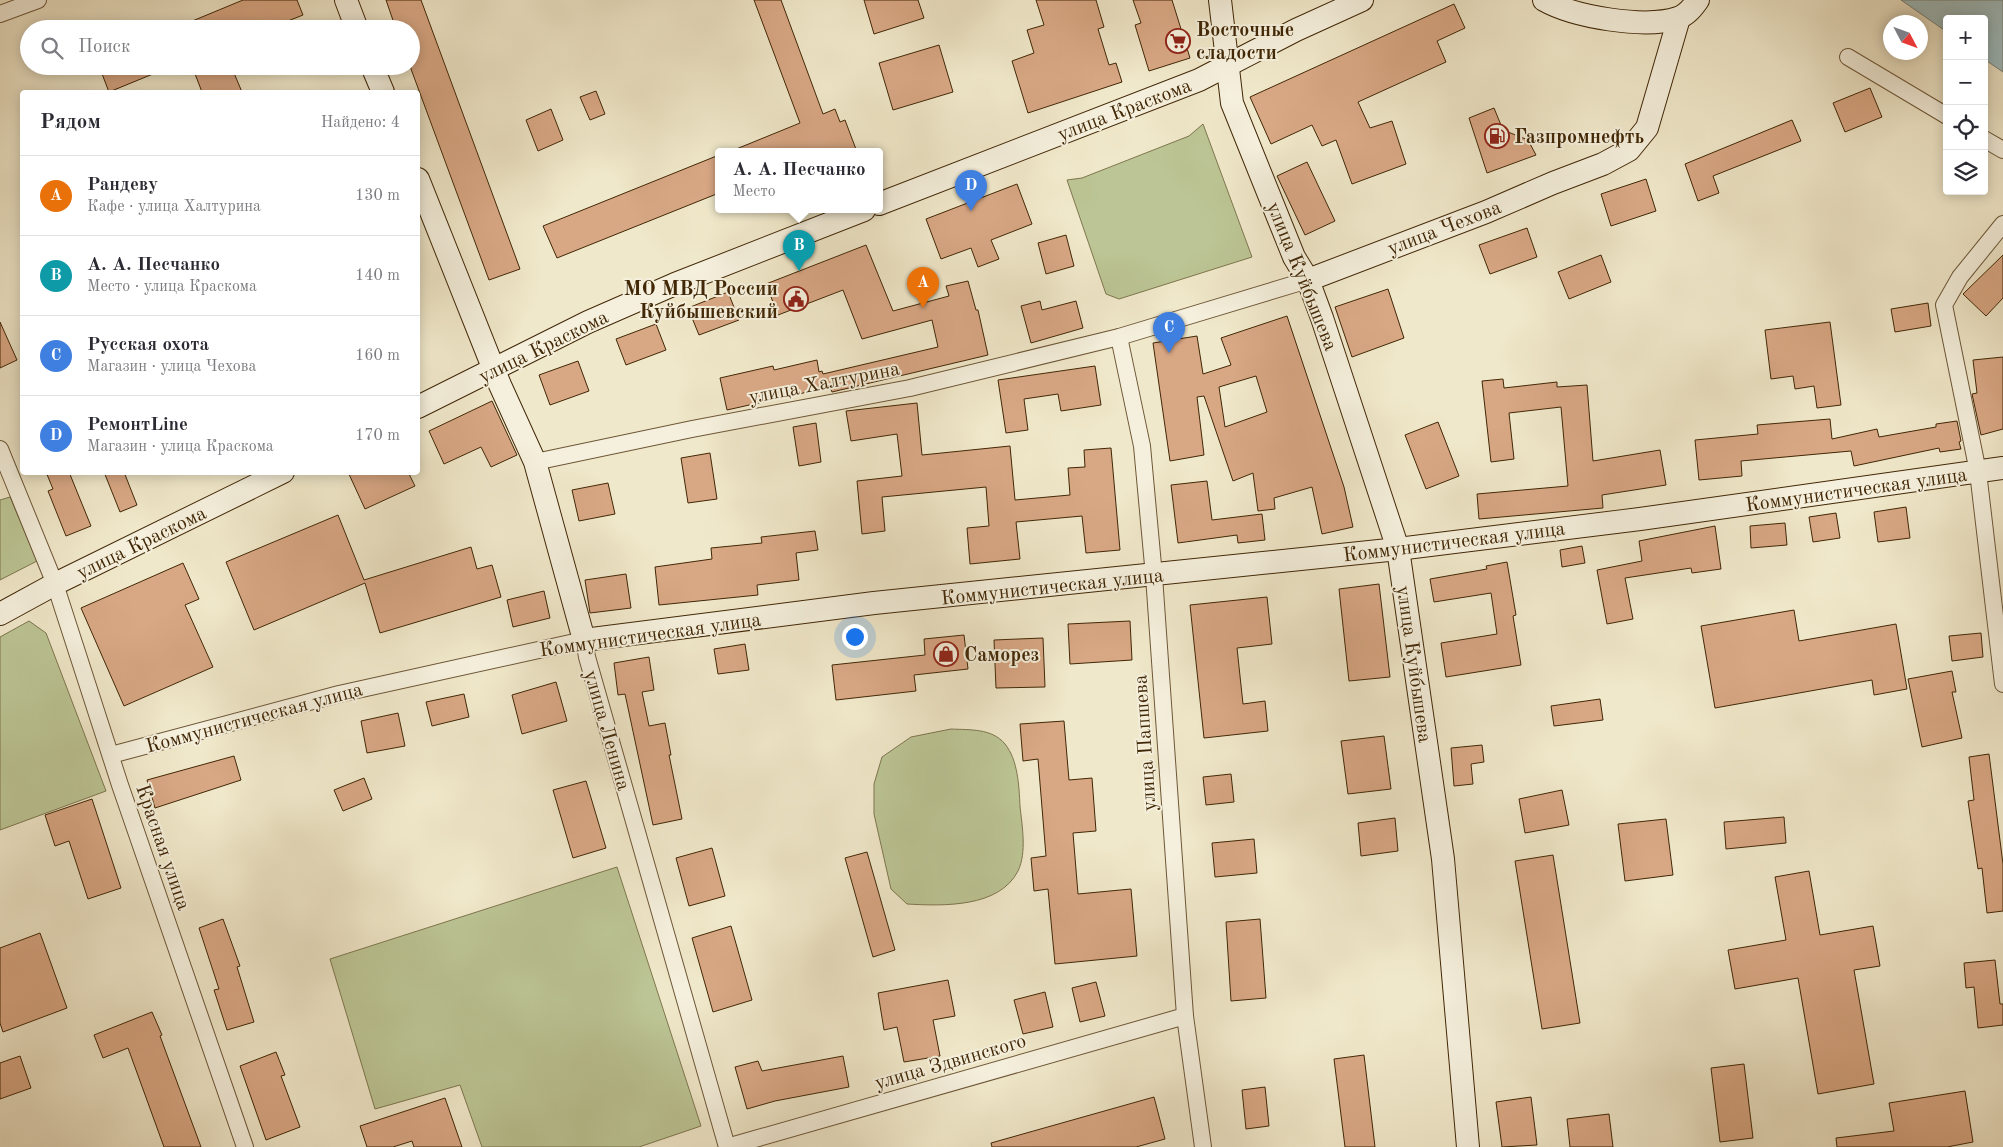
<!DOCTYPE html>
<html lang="ru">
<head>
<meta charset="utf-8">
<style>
	body { margin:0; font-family:"Old Standard TT",serif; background:#f7f7f7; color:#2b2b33 }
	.controls { position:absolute; right:15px; top:15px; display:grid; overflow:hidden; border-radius:5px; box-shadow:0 2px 12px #0003 }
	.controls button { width:45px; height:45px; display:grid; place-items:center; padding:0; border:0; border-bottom:1px solid #e1e1e2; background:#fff; color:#2b2b33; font:25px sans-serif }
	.compass { position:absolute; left:1883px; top:15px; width:45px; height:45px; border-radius:50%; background:#fff; box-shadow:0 2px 12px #0003; rotate:131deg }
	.you { position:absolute; left:854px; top:636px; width:18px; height:18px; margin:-12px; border:4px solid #fff; border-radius:50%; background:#1a73e8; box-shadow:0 0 0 8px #1a73e833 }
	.badge { display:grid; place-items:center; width:32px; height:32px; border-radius:50%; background:#8f2418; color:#fff; font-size:16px; font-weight:700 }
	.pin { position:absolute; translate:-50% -41px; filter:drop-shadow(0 1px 2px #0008) }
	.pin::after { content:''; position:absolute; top:26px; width:18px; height:15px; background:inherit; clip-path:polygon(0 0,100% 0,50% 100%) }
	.popup { position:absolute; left:715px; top:148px; width:168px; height:65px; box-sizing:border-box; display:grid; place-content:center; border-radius:5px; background:#fff; filter:drop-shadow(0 1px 4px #0005); font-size:16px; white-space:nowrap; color:#7c7c81 }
	.popup b { font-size:19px; color:#2b2b33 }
	.popup::after { content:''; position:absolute; left:50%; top:100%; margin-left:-10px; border:10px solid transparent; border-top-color:#fff }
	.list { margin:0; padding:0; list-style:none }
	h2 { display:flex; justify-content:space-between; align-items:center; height:65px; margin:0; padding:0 20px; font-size:21px }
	h2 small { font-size:16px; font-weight:400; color:#7c7c81 }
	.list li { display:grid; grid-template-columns:32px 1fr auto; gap:15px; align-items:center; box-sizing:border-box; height:80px; padding:0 20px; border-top:1px solid #e1e1e2 }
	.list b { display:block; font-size:19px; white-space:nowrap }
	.list p { margin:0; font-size:16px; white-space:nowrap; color:#7c7c81 }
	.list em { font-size:16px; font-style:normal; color:#7c7c81 }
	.icon { flex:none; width:28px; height:28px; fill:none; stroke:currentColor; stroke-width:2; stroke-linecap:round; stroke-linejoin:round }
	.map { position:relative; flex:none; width:2003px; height:1147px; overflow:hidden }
	.search { position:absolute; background:#fff; box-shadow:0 2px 12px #0003; left:20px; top:20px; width:400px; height:55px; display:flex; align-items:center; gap:12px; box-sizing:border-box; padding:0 18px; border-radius:28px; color:#7c7c81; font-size:19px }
	.panel { position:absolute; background:#fff; box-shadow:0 2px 12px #0003; left:20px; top:90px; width:400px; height:385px; border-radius:5px }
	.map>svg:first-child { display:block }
	.green { fill:#bcc595; stroke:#7e764e }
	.water { fill:#9ebdc0; stroke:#798176 }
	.building { fill:#d8a784; stroke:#412706; fill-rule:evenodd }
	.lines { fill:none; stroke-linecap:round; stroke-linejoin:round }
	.street-casing { stroke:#6d5737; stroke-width:18 }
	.secondary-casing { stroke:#412706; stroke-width:24 }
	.street { stroke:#f5f0dd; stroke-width:16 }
	.secondary { stroke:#f5f0dd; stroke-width:22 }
	.labels { text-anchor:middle; stroke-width:4; stroke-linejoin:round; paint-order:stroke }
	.poi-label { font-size:20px; font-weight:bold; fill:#412706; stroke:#f5f0dd; text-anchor:start }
	.street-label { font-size:20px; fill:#412706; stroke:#f5f0dd }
</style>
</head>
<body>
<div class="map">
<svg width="2003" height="1147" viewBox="0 0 2003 1147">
	<rect width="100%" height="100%" fill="#f0e8ca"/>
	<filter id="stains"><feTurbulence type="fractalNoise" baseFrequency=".004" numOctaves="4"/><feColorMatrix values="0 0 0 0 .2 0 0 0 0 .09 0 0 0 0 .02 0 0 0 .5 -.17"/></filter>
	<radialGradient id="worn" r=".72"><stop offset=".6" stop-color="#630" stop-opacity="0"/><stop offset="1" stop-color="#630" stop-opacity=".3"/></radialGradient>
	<g class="green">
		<polygon points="1203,124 1252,257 1119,299 1106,294 1067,180 1082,178 1189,136"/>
		<polygon points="10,497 37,561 0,580 0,500"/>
		<polygon points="29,621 46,633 106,791 0,830 0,637"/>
		<path d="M 951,729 C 969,730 992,728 1005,744 C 1018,760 1019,786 1020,806 C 1022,826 1027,852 1018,871 C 999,908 943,906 907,904 L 891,889 L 874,814 L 874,784 L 882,757 L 911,737 Z"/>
		<polygon points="617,867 701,1126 639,1147 482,1147 460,1085 375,1109 330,959"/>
	</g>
	<polygon class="water" points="1901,0 2003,0 2003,72 1984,59 1984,19 1947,19 1947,32"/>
	<g class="building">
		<polygon points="243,0 297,0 303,15 268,29 173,29"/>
		<polygon points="386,0 421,0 520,269 489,280 411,69 411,29 396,29"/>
		<polygon points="754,0 781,0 823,114 835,109 840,122 845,120 857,152 729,152 800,123"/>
		<polygon points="864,0 918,0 924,18 874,34"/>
		<polygon points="1036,0 1096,0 1104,27 1098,29 1109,65 1116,63 1122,82 1028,113 1012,61 1034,53 1027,30 1044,25"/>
		<polygon points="1133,0 1172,0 1190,58 1149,71 1135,25 1141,23"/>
		<polygon points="1454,4 1465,28 1437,41 1446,62 1358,102 1370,128 1392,121 1406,164 1352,184 1336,140 1322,146 1312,125 1271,144 1250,97"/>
		<polygon points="939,45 953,92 893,110 879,63"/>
		<polygon points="99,66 170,66 170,67 109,92"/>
		<polygon points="192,66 231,66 242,92 202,92"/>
		<polygon points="1870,88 1882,117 1845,132 1833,103"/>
		<polygon points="596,91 605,114 590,120 580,97"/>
		<polygon points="1494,108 1503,130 1528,140 1536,155 1487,173 1469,118"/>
		<polygon points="551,109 563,140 538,151 526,120"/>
		<polygon points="1792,120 1801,141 1713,176 1719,193 1698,201 1685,164"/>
		<polygon points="719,155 719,193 557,258 543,226"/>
		<polygon points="1307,162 1335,221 1305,235 1277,176"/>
		<polygon points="1646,179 1656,211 1611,226 1601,194"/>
		<polygon points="1017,184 1032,224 991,240 999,259 978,267 971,248 941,259 926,219"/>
		<polygon points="1527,228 1537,257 1490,274 1479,245"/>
		<polygon points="1066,235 1074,266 1046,274 1038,243"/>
		<polygon points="866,245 893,311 949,296 946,286 968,281 976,310 978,310 988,355 832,392 830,387 727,410 720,378 773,366 774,370 817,360 819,372 822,371 823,374 938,347 932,320 862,339 843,290 778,315 766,284"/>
		<polygon points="1601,255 1611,282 1569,299 1558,272"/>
		<polygon points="2003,255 2003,298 1986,316 1963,294"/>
		<polygon points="1388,289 1404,338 1352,357 1335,307"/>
		<polygon points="728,292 739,320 699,335 688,308"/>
		<polygon points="1040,301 1042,310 1076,301 1083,328 1031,343 1021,306"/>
		<polygon points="1928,303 1931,326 1895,332 1891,309"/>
		<path d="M 1287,316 L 1344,487 L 1353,527 L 1322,534 L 1312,487 L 1274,498 L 1275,509 L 1258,511 L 1253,473 L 1233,481 L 1204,396 L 1197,397 L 1204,455 L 1170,461 L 1153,343 L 1197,336 L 1203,374 L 1231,365 L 1221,338 ZM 1256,376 L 1267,412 L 1225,427 L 1219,387 Z"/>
		<polygon points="0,322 17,360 0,368"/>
		<polygon points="1830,322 1841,405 1817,408 1814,386 1795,389 1793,376 1771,379 1765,330"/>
		<polygon points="656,324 666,350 626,365 616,339"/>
		<polygon points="2003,357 2003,429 1981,435 1972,394 1977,393 1973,360"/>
		<polygon points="578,361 589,391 550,405 539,375"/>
		<polygon points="1095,366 1101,405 1061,411 1058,394 1024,399 1028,430 1006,433 998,380"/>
		<polygon points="1503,379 1504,388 1557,382 1557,387 1587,385 1593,461 1660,450 1666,485 1602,495 1603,508 1479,519 1477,494 1568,486 1561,407 1509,413 1514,459 1491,462 1482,381"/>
		<polygon points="492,401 517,455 491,467 481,447 444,464 429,431"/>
		<polygon points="917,403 922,455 1010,446 1015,500 1070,495 1068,468 1085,467 1084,450 1111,448 1120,550 1086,553 1082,516 1016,522 1020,559 970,564 967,528 989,526 986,487 882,497 885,531 862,534 857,481 902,476 897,434 851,441 846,411"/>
		<polygon points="1830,419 1832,439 1877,429 1879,437 1936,427 1936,424 1957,421 1961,441 1959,442 1961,449 1940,452 1939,448 1854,466 1851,451 1741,461 1742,476 1699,480 1695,440 1758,434 1757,425"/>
		<polygon points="1438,422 1459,476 1426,489 1405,435"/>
		<polygon points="816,423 821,462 799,466 793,427"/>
		<polygon points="710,453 717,499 688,503 681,458"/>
		<polygon points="46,472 69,472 91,526 66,536 48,491 53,489"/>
		<polygon points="104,472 124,472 137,505 120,512"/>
		<polygon points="348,472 408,472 415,486 365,509"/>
		<polygon points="1207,481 1212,520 1262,514 1265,540 1238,543 1237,535 1178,543 1171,485"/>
		<polygon points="608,483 615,514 579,521 572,490"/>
		<polygon points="1906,507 1910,538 1878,542 1874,512"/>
		<polygon points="1836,513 1840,538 1813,542 1809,517"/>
		<polygon points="338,515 364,580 471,547 477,569 492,565 501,597 380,633 365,583 254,630 226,562"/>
		<polygon points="1785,523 1787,545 1751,548 1750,526"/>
		<polygon points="1715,526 1721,569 1692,573 1691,568 1625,578 1633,619 1607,624 1597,570 1642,561 1639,541"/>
		<polygon points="815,531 818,550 796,553 799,580 757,585 758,595 659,605 655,567 712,559 711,548 762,543 761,537"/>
		<polygon points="1582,546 1585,563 1562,567 1560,550"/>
		<polygon points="1507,562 1516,615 1513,616 1521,665 1446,677 1441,643 1497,634 1491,593 1434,602 1430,579 1487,569 1486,566"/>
		<polygon points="183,563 199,599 185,605 213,667 124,706 81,608"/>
		<polygon points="626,574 631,608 590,613 585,580"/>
		<polygon points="1379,584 1390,677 1349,681 1339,589"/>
		<polygon points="544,591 550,618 513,627 507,600"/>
		<polygon points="1267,597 1272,644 1237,648 1243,704 1265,701 1268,731 1204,738 1190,605"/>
		<polygon points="1794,610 1799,641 1896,624 1907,689 1874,695 1872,680 1715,708 1701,626"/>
		<polygon points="1130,621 1132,660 1070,664 1068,624"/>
		<polygon points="1981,633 1983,657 1952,661 1949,636"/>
		<polygon points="964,635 968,669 914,675 916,691 836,700 832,665 925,655 924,639"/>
		<polygon points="1043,638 1045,687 996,688 994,640"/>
		<polygon points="745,644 749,670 718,674 714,649"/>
		<polygon points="649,657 654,690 642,692 649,726 665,723 671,755 669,755 682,819 653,825 625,694 618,695 614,663"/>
		<polygon points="1952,671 1956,692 1952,692 1962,738 1922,747 1908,679"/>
		<polygon points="556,682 567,721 522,734 512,695"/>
		<polygon points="464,694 469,717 432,726 426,702"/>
		<polygon points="1600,699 1603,720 1554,726 1551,706"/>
		<polygon points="398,713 405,746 367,753 361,721"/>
		<polygon points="1064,721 1069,780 1092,778 1096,831 1073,833 1078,894 1131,889 1137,956 1055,964 1048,889 1034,891 1031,858 1046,856 1038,759 1023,761 1020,724"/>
		<polygon points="1384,736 1391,789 1348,794 1341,741"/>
		<polygon points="1482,745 1484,762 1471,764 1473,784 1454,786 1451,748"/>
		<polygon points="1989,754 2003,864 2003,911 1987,913 1982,868 1978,869 1968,801 1974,800 1969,757"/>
		<polygon points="234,756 241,780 155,808 147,780"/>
		<polygon points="1231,774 1234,802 1206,805 1203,777"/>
		<polygon points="364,778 372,799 343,811 334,790"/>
		<polygon points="586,781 606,848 573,858 553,790"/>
		<polygon points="1562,790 1569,825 1525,833 1519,799"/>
		<polygon points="92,799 121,888 88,899 69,841 55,846 45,815"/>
		<polygon points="1784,817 1786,843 1726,849 1724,822"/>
		<polygon points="1395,818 1398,851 1361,856 1358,823"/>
		<polygon points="1666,819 1673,875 1625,881 1618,824"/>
		<polygon points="1254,839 1257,873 1215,877 1212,843"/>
		<polygon points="712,848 725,896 689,906 676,858"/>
		<polygon points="867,852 895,950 873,957 845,858"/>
		<polygon points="1553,855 1580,1023 1542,1029 1515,861"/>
		<polygon points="1809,871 1820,935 1873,926 1880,966 1854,970 1874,1084 1818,1094 1798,978 1735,989 1728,950 1786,940 1775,877"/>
		<polygon points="223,919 240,966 237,967 254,1022 227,1030 214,990 219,989 199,928"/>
		<polygon points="1260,919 1266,998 1231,1001 1226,922"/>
		<polygon points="731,926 752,1000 713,1012 692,938"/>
		<polygon points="40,933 67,1008 3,1032 0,1023 0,948"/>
		<polygon points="1995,960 2000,1004 2003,1004 2003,1025 1978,1028 1974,987 1966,988 1964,963"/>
		<polygon points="948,980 955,1016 933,1020 940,1056 904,1062 897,1027 884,1030 878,993"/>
		<polygon points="1096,982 1105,1016 1080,1022 1072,988"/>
		<polygon points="1045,992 1053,1027 1023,1034 1014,1000"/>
		<polygon points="152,1012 162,1035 160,1036 201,1147 164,1147 128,1048 103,1058 94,1035"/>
		<polygon points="276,1052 285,1075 281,1076 300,1127 266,1140 240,1066"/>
		<polygon points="1364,1055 1375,1147 1345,1147 1334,1059"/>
		<polygon points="20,1056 31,1088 0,1099 0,1063"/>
		<polygon points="843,1056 849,1087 775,1101 747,1109 735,1067 758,1061 762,1071"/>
		<polygon points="1744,1064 1753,1138 1720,1142 1711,1068"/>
		<polygon points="1265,1087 1269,1126 1246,1129 1242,1090"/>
		<polygon points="1965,1091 1973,1142 1947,1147 1837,1147 1836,1138 1894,1131 1889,1103"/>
		<polygon points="1154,1097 1165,1139 1136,1147 992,1147 991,1143"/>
		<polygon points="1531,1097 1537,1145 1502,1147 1496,1102"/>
		<polygon points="445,1098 462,1147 414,1147 412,1141 393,1147 367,1147 360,1126"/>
		<polygon points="1609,1114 1613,1147 1570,1147 1567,1119"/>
	</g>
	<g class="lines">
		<defs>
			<g id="street">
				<polyline points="0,14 38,0"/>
				<polyline points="1848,57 1947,116"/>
				<polyline points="1984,139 2003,150"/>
				<polyline points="2003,224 1960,277 1944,305 1978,472 2003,684"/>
				<polyline points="1119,337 1142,446 1154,576 1185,1016 1203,1147"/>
				<polyline points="0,449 55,584 120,785 245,1147"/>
				<polyline points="535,462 692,429 910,388 1119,337 1308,280"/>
				<polyline points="111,755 339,694 584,640 587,657 727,1147"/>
				<polyline points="727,1147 1185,1016"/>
			</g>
			<g id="secondary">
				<polyline points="346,0 357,29"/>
				<polyline points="1220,0 1232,103 1294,257 1308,280 1322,318 1398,549 1443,859 1468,1147"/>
				<path d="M 1544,0 C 1574,17 1645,29 1678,18 C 1687,15 1693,7 1698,0"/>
				<polyline points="372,66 383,92"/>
				<polyline points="418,179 500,385 535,462 584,640 874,603 1398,549 1640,519 2003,468"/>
				<polyline points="879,204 1199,80 1296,30 1362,0"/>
				<polyline points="1308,280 1486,212 1553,183 1603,164 1629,150 1647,128 1679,18"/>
				<polyline points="418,407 588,322 675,284 864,210"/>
				<polyline points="0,614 55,584 283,472"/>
			</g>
		</defs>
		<use href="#street" class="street-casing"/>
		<use href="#secondary" class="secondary-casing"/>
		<use href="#street" class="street"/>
		<use href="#secondary" class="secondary"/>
	</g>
	<defs>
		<symbol id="supermarket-ring" viewBox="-11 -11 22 22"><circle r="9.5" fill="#f5f0dd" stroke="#8f2418" stroke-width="1.5"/><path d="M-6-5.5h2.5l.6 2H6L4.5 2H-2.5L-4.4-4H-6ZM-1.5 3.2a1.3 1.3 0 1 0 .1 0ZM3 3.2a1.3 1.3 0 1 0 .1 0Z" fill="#8f2418"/></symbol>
		<symbol id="fuel-ring" viewBox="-11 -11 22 22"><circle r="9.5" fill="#f5f0dd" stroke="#8f2418" stroke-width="1.5"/><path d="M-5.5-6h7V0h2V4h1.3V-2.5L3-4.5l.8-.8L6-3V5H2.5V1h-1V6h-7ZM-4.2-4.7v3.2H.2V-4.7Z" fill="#8f2418"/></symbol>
		<symbol id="civic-ring" viewBox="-11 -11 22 22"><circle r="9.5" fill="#f5f0dd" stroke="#8f2418" stroke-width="1.5"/><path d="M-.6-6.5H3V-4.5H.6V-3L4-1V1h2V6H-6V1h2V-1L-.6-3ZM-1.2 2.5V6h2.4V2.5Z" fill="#8f2418"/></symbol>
		<symbol id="shop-ring" viewBox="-11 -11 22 22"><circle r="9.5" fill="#f5f0dd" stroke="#8f2418" stroke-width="1.5"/><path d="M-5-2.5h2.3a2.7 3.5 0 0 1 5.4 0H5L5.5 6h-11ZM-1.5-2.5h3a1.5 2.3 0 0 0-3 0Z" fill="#8f2418"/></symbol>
	</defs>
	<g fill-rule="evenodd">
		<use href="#supermarket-ring" x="1164" y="27" width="28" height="28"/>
		<use href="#fuel-ring" x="1483" y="122" width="28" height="28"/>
		<use href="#civic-ring" x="782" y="285" width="28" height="28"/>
		<use href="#shop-ring" x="932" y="640" width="28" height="28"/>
	</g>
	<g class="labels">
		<g class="poi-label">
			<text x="1196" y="36">Восточные<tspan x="1196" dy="23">сладости</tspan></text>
			<text x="1514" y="143">Газпромнефть</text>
			<text x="778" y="295" text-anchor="end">МО МВД России<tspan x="778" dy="23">Куйбышевский</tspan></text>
			<text x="964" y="661">Саморез</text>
		</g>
		<g class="street-label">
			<text transform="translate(1124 109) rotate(-21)" y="7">улица Краскома</text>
			<text transform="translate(1444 227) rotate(-21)" y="7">улица Чехова</text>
			<text transform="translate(1303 276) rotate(68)" y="7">улица Куйбышева</text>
			<text transform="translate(543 346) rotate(-26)" y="7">улица Краскома</text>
			<text transform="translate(824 382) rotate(-11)" y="7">улица Халтурина</text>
			<text transform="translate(1856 489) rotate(-8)" y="7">Коммунистическая улица</text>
			<text transform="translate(1454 541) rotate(-7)" y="7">Коммунистическая улица</text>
			<text transform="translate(141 542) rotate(-26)" y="7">улица Краскома</text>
			<text transform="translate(1052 586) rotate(-6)" y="7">Коммунистическая улица</text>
			<text transform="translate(650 634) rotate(-8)" y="7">Коммунистическая улица</text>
			<text transform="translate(1415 664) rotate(82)" y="7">улица Куйбышева</text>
			<text transform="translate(254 717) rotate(-15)" y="7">Коммунистическая улица</text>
			<text transform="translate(608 730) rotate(74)" y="7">улица Ленина</text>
			<text transform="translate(1144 743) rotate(-94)" y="7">улица Папшева</text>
			<text transform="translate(164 847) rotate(71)" y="7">Красная улица</text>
			<text transform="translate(950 1061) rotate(-16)" y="7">улица Здвинского</text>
		</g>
	</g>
	<rect width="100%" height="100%" filter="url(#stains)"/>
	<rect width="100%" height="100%" fill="url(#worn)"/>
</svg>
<div class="controls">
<button>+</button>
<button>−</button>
<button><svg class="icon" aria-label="locate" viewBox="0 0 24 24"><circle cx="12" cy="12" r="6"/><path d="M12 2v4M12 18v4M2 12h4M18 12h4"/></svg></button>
<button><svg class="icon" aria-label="layers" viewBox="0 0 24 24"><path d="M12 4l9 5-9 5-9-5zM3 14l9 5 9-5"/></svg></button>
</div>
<svg class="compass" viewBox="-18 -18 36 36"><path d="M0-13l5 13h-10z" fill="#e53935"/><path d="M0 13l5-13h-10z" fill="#7c7c81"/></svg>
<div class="you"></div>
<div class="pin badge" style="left:923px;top:308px;background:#e8710a">A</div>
<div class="pin badge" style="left:799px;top:271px;background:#0f9aa8">B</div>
<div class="popup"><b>А. А. Песчанко</b>Место</div>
<div class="pin badge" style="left:1169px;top:353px;background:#3f7fe0">C</div>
<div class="pin badge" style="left:971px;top:211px;background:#3f7fe0">D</div>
<div class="search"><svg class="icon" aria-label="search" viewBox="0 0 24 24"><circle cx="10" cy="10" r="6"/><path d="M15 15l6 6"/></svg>Поиск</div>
<section class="panel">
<h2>Рядом<small>Найдено: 4</small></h2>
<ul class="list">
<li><span class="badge" style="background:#e8710a">A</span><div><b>Рандеву</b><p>Кафе · улица Халтурина</p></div><em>130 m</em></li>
<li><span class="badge" style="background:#0f9aa8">B</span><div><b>А. А. Песчанко</b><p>Место · улица Краскома</p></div><em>140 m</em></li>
<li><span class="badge" style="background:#3f7fe0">C</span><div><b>Русская охота</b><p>Магазин · улица Чехова</p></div><em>160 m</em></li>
<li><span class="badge" style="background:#3f7fe0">D</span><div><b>РемонтLine</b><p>Магазин · улица Краскома</p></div><em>170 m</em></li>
</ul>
</section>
</div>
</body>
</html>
